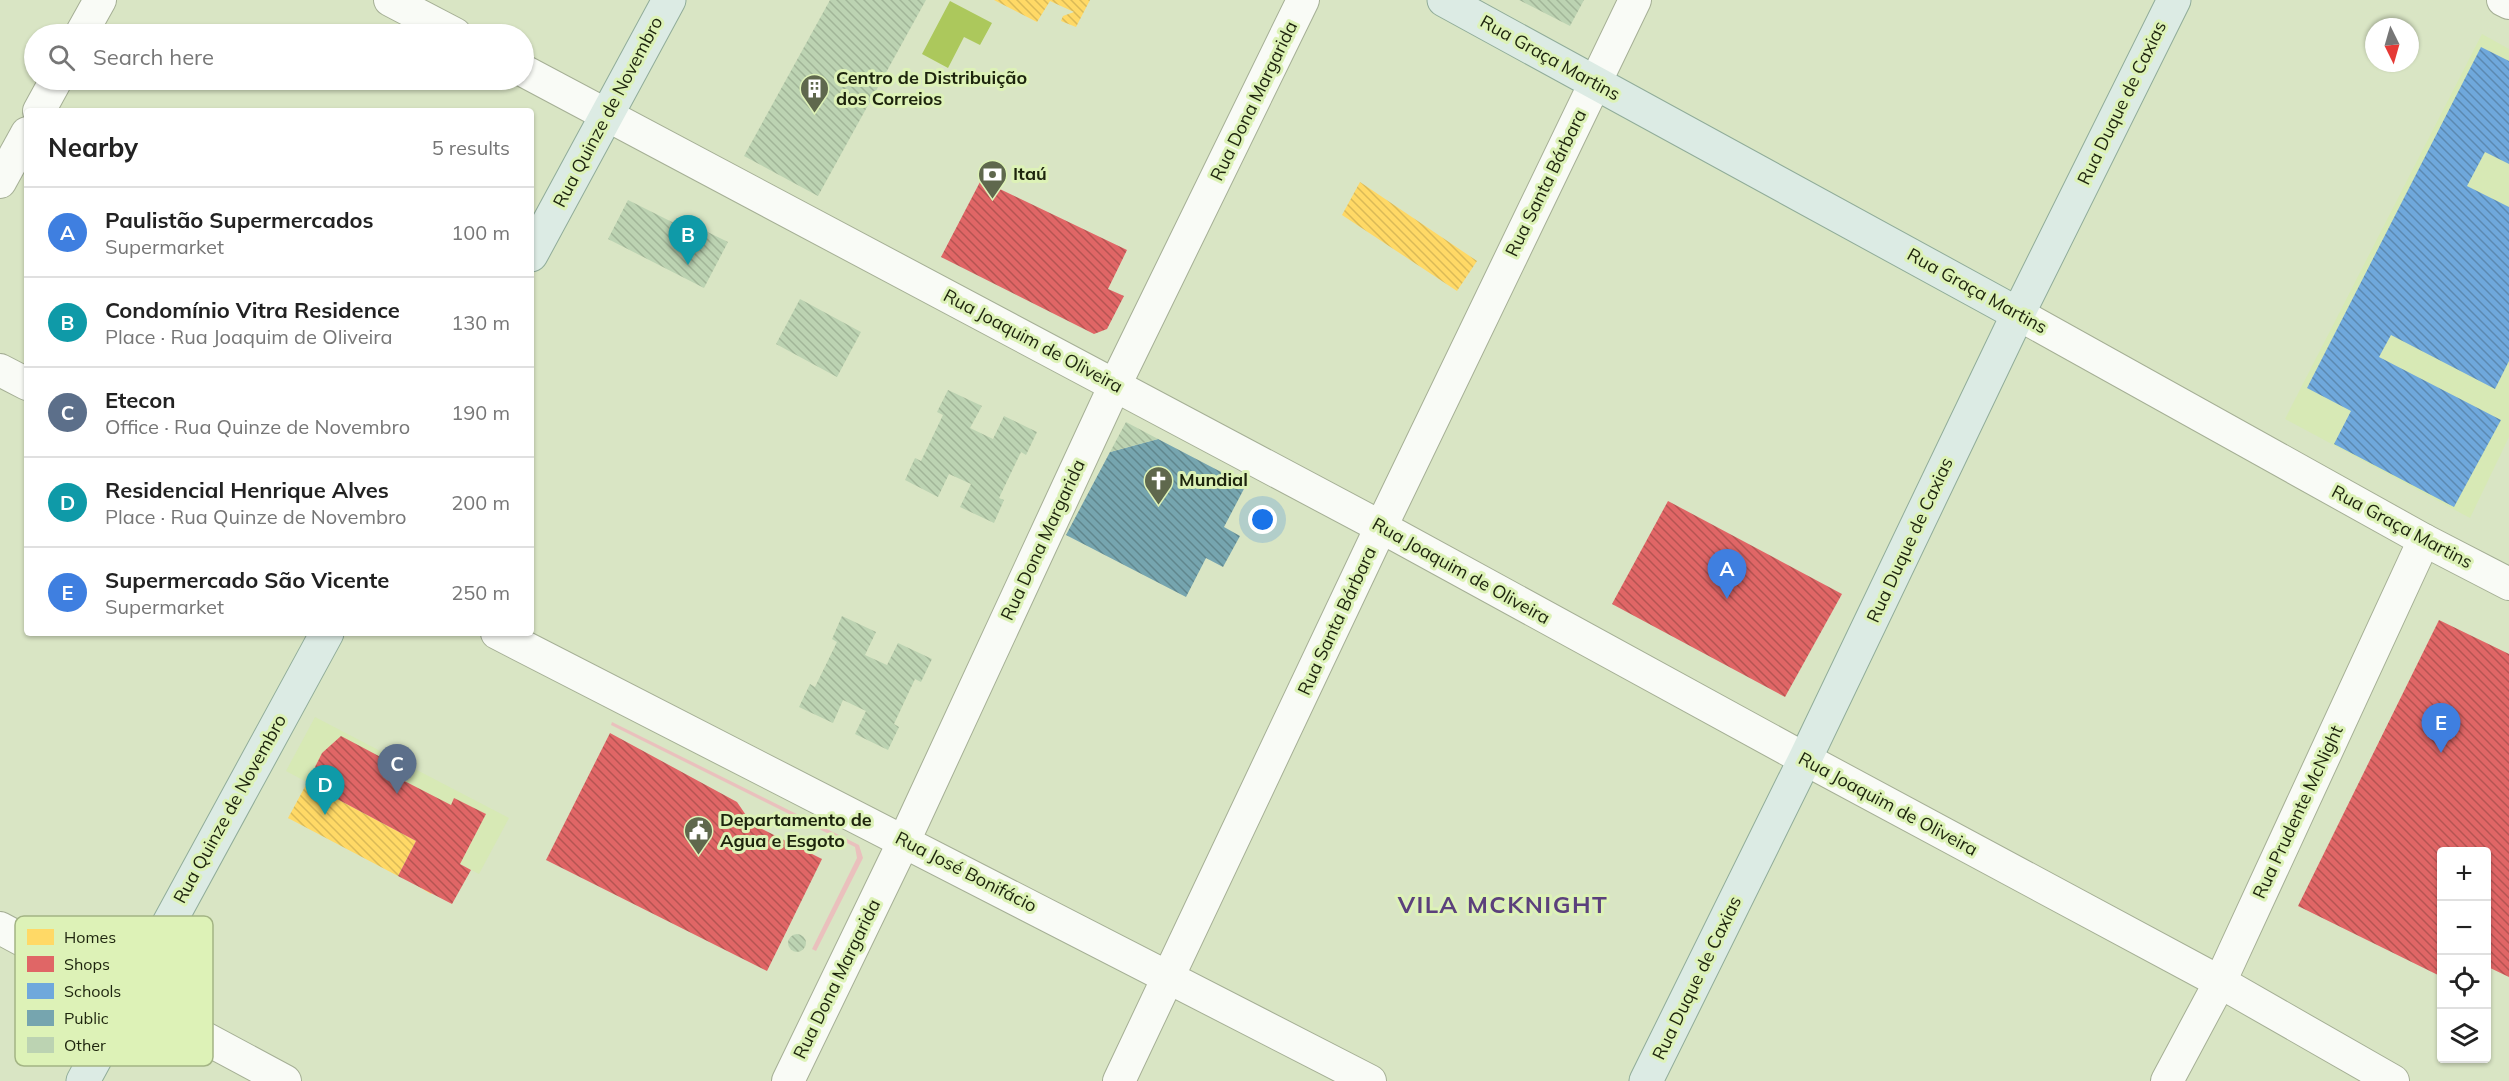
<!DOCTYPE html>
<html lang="en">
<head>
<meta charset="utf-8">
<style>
	body { margin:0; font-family:Mulish,sans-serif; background:#f6f6f6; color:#222 }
	.controls { position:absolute; right:18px; bottom:18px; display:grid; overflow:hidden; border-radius:6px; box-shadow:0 2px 4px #0004 }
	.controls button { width:54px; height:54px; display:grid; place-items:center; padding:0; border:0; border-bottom:2px solid #e0e0e0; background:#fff; color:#222; font:30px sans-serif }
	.compass { position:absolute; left:2365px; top:18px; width:54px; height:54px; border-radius:50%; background:#fff; box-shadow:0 2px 4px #0004; rotate:175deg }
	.you { position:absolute; left:1263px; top:520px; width:21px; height:21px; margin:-15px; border:4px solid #fff; border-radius:50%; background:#1a73e8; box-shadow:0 0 0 9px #1a73e833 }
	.badge { display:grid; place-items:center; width:39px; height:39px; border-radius:50%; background:#d93025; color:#fff; font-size:20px; font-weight:700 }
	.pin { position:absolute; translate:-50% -50px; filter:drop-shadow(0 2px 3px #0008) }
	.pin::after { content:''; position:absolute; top:32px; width:21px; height:18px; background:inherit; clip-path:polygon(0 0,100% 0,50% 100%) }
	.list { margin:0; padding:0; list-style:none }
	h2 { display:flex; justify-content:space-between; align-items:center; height:78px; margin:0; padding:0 24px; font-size:26px }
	h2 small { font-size:20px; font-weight:400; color:#767676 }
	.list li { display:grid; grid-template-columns:39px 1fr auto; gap:18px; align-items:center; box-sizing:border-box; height:90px; padding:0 24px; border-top:2px solid #e0e0e0 }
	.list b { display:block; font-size:22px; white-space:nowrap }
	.list p { margin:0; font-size:20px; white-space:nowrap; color:#767676 }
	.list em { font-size:20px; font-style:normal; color:#767676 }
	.icon { flex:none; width:33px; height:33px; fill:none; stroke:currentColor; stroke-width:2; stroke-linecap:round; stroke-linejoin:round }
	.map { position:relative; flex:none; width:2509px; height:1081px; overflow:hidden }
	.search { position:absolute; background:#fff; box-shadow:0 2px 4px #0004; left:24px; top:24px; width:510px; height:66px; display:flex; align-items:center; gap:15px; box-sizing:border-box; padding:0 21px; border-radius:33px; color:#767676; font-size:22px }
	.panel { position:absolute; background:#fff; box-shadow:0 2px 4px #0004; left:24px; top:108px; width:510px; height:528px; border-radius:6px }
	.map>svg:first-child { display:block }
	.built { fill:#d7e9b5 }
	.garden { fill:#eac0bd }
	.water { fill:#acc85c }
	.homes { fill:url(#homes-back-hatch) }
	.shops { fill:url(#shops-back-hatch) }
	.schools { fill:url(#schools-back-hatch) }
	.public { fill:url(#public-back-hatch) }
	.building { fill:url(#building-back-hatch) }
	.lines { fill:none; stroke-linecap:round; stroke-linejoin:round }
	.minor-casing { stroke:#a5af95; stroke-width:34 }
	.primary-casing { stroke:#90ac99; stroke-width:35 }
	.minor { stroke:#f9fbf6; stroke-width:32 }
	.primary { stroke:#dcebe4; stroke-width:33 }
	.labels { text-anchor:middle; stroke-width:6; stroke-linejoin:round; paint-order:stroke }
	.street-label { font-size:18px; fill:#1d240d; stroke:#ddf2b7 }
	.poi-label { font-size:18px; font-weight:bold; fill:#1d240d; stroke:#ddf2b7; text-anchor:start }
	.district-label { font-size:24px; font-weight:bold; letter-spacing:1.5px; fill:#5b407c; stroke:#ddf2b7 }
	.key { fill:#ddf2b7; stroke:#a3b484; stroke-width:1.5 }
	.key-label { font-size:16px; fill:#1d240d }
</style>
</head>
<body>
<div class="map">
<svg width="2509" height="1081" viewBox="0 0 2509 1081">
	<defs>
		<pattern id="homes-back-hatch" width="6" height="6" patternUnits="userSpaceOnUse" patternTransform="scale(1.5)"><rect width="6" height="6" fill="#ffd966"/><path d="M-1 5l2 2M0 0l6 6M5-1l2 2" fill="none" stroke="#daba57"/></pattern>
		<pattern id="shops-back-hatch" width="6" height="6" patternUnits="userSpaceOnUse" patternTransform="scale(1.5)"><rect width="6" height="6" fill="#e06666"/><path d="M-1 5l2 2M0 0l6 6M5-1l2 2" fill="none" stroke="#b55452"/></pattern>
		<pattern id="schools-back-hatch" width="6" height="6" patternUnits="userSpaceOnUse" patternTransform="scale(1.5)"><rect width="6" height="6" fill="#6fa8dc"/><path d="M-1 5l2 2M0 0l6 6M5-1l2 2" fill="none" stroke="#5b89b1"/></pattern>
		<pattern id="public-back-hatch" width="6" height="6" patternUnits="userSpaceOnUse" patternTransform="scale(1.5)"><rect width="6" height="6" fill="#76a5af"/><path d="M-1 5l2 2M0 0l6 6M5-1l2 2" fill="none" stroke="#60868d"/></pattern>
		<pattern id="building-back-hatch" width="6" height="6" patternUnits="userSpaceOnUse" patternTransform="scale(1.5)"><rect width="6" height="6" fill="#bcd3b2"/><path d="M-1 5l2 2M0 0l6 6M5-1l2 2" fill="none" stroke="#a1b598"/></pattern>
	</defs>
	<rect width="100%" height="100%" fill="#d9e5c4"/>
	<g class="built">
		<polygon points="2482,34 2509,49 2509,437 2470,518 2285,419"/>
		<polygon points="315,717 509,818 479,874 286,771"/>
	</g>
	<polygon class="garden" points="612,722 859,845 863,858 816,951 812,949 857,858 855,847 611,725"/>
	<polygon class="water" points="950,1 992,23 980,45 964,37 948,68 922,54"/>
	<g class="homes">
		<polygon points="994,0 1090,0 1076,27 1061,21 1063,16 1074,12 1050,1 1037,22"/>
		<polygon points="1360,182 1477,261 1457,291 1342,215"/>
		<polygon points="307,783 416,841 398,876 288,818"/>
		<polygon points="427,869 441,876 431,894 418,886"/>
	</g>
	<g class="shops">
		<polygon points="981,180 1127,250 1108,289 1124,296 1107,329 1094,334 941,257"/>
		<polygon points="1668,501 1842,594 1785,697 1612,604"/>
		<polygon points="2439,620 2509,654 2509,977 2486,966 2486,852 2442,852 2442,977 2298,906"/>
		<polygon points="610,733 737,802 752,824 822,859 767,971 546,860"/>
		<polygon points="341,736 390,762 385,771 451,805 454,798 486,814 460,864 471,870 452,904 398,876 416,841 307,783 322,753"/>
	</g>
	<polygon class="schools" points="2481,47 2509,61 2509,164 2485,152 2467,186 2509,207 2509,361 2495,389 2391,335 2379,357 2501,420 2454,507 2334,444 2351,411 2307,388"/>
	<polygon class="public" points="1158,439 1246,485 1224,527 1240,536 1223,567 1206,558 1186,597 1066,535 1110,452"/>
	<g class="building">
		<polygon points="830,0 926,0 818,196 744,156"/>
		<polygon points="1519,0 1584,0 1570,26"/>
		<polygon points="628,200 682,227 685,221 728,242 704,288 608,239"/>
		<polygon points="800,299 861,332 837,377 776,344"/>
		<polygon points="948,390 982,406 970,428 993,439 1004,416 1037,432 1026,455 1021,452 999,498 1004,500 994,523 960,507 971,484 949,474 938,497 905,480 915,458 921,461 943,415 937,412"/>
		<polygon points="1126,422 1158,439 1110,452"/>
		<polygon points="842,616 876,632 865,655 887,665 898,643 932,659 921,682 915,679 894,724 899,727 888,750 855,734 866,711 843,700 833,723 799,707 810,684 815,687 837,642 832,639"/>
		<circle cx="797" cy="943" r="9"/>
	</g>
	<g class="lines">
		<defs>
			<g id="minor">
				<polyline points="390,0 455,34"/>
				<polyline points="2503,0 2509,3"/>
				<polyline points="81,34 100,0"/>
				<polyline points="524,71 1381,527 1805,759 2220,982 2393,1081"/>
				<polyline points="39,111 56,80"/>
				<polyline points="0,182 27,133"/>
				<polyline points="2018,314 2424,540 2509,584"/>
				<polyline points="0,370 27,384"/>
				<polyline points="497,633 1370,1081"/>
				<polyline points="0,928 285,1081"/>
				<polyline points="788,1081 904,841 1115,385 1303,0"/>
				<polyline points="1119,1081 1381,527 1635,0"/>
				<polyline points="2167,1081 2220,982 2424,540"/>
			</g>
			<g id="primary">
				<polyline points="1444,0 2018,314"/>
				<polyline points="531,255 669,0"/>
				<polyline points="83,1081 327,633"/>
				<polyline points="1646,1081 1805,759 2018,314 2174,0"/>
			</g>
		</defs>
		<use href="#minor" class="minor-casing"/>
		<use href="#primary" class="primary-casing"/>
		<use href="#minor" class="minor"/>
		<use href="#primary" class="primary"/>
	</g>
	<defs>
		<symbol id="building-pin" viewBox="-11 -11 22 30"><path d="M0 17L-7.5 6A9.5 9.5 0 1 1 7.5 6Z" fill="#5f684d" stroke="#ddf2b7"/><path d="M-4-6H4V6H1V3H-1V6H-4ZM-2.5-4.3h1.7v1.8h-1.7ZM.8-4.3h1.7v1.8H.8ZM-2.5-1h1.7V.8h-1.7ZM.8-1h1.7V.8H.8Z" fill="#fff"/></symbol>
		<symbol id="bank-pin" viewBox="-11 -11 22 30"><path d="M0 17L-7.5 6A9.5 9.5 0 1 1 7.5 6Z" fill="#5f684d" stroke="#ddf2b7"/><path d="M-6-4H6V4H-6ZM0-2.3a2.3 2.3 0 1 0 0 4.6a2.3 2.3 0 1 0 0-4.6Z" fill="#fff"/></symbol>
		<symbol id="church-pin" viewBox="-11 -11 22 30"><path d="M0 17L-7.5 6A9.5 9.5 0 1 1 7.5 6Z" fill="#5f684d" stroke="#ddf2b7"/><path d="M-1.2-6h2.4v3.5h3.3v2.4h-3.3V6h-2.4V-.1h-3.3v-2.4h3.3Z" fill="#fff"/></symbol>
		<symbol id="civic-pin" viewBox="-11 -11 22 30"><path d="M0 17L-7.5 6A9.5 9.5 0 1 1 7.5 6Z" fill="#5f684d" stroke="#ddf2b7"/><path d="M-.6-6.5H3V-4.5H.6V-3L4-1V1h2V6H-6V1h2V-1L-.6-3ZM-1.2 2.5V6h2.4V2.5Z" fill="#fff"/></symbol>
	</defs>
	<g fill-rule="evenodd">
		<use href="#building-pin" x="798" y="72" width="33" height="45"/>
		<use href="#bank-pin" x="976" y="158" width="33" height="45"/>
		<use href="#church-pin" x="1142" y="464" width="33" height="45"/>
		<use href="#civic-pin" x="682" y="814" width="33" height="45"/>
	</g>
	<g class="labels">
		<g class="street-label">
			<text transform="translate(1550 58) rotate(29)" y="6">Rua Graça Martins</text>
			<text transform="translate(1254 101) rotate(-64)" y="6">Rua Dona Margarida</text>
			<text transform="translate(2122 103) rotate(-64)" y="6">Rua Duque de Caxias</text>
			<text transform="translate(608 112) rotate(-62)" y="6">Rua Quinze de Novembro</text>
			<text transform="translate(1546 183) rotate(-64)" y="6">Rua Santa Bárbara</text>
			<text transform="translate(1977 291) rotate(29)" y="6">Rua Graça Martins</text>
			<text transform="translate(1033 341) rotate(28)" y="6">Rua Joaquim de Oliveira</text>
			<text transform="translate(2402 527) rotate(28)" y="6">Rua Graça Martins</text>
			<text transform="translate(1043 540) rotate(-65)" y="6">Rua Dona Margarida</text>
			<text transform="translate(1910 540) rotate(-65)" y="6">Rua Duque de Caxias</text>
			<text transform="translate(1461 571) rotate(29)" y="6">Rua Joaquim de Oliveira</text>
			<text transform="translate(1337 621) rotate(-65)" y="6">Rua Santa Bárbara</text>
			<text transform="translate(1888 804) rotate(28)" y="6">Rua Joaquim de Oliveira</text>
			<text transform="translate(230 809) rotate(-61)" y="6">Rua Quinze de Novembro</text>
			<text transform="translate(2298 812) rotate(-65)" y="6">Rua Prudente McNight</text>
			<text transform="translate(966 872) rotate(27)" y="6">Rua José Bonifácio</text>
			<text transform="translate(1697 978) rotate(-64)" y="6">Rua Duque de Caxias</text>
			<text transform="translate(837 979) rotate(-64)" y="6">Rua Dona Margarida</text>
		</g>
		<g class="poi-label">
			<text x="836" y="84">Centro de Distribuição<tspan x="836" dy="21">dos Correios</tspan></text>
			<text x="1013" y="180">Itaú</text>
			<text x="1179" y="486">Mundial</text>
			<text x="720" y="826">Departamento de<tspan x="720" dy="21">Agua e Esgoto</tspan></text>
		</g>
		<g class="district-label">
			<text x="1503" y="913">VILA MCKNIGHT</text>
		</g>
	</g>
	<rect x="15" y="916" width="198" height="150" rx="9" class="key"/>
	<rect x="27" y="929" width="27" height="16" fill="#ffd966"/>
	<rect x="27" y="956" width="27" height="16" fill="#e06666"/>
	<rect x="27" y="983" width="27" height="16" fill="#6fa8dc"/>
	<rect x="27" y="1010" width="27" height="16" fill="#76a5af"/>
	<rect x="27" y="1037" width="27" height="16" fill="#bcd3b2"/>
	<g class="key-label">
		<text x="64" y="943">Homes</text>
		<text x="64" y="970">Shops</text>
		<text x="64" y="997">Schools</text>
		<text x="64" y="1024">Public</text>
		<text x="64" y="1051">Other</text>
	</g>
</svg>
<div class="controls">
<button>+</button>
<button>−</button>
<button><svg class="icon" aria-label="locate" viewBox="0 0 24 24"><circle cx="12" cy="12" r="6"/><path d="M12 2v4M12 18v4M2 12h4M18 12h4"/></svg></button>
<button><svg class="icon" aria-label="layers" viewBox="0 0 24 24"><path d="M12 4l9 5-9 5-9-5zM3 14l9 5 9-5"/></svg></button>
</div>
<svg class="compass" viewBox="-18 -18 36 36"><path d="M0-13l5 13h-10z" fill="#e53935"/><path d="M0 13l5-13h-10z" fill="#767676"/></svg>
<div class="you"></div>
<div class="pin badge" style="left:1727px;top:599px;background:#3f7fe0">A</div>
<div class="pin badge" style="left:688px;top:265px;background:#0f9aa8">B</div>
<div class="pin badge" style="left:397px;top:794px;background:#5c6f8a">C</div>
<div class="pin badge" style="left:325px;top:815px;background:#0f9aa8">D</div>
<div class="pin badge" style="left:2441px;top:753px;background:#3f7fe0">E</div>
<div class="search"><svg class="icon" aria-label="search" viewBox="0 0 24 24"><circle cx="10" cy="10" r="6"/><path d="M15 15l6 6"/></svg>Search here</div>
<section class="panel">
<h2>Nearby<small>5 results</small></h2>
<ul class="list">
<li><span class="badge" style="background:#3f7fe0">A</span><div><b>Paulistão Supermercados</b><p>Supermarket</p></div><em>100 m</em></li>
<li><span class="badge" style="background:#0f9aa8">B</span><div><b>Condomínio Vitra Residence</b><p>Place · Rua Joaquim de Oliveira</p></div><em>130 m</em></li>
<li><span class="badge" style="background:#5c6f8a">C</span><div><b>Etecon</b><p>Office · Rua Quinze de Novembro</p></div><em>190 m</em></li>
<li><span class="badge" style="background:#0f9aa8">D</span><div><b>Residencial Henrique Alves</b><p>Place · Rua Quinze de Novembro</p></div><em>200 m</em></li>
<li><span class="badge" style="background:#3f7fe0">E</span><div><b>Supermercado São Vicente</b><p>Supermarket</p></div><em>250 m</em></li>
</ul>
</section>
</div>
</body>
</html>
